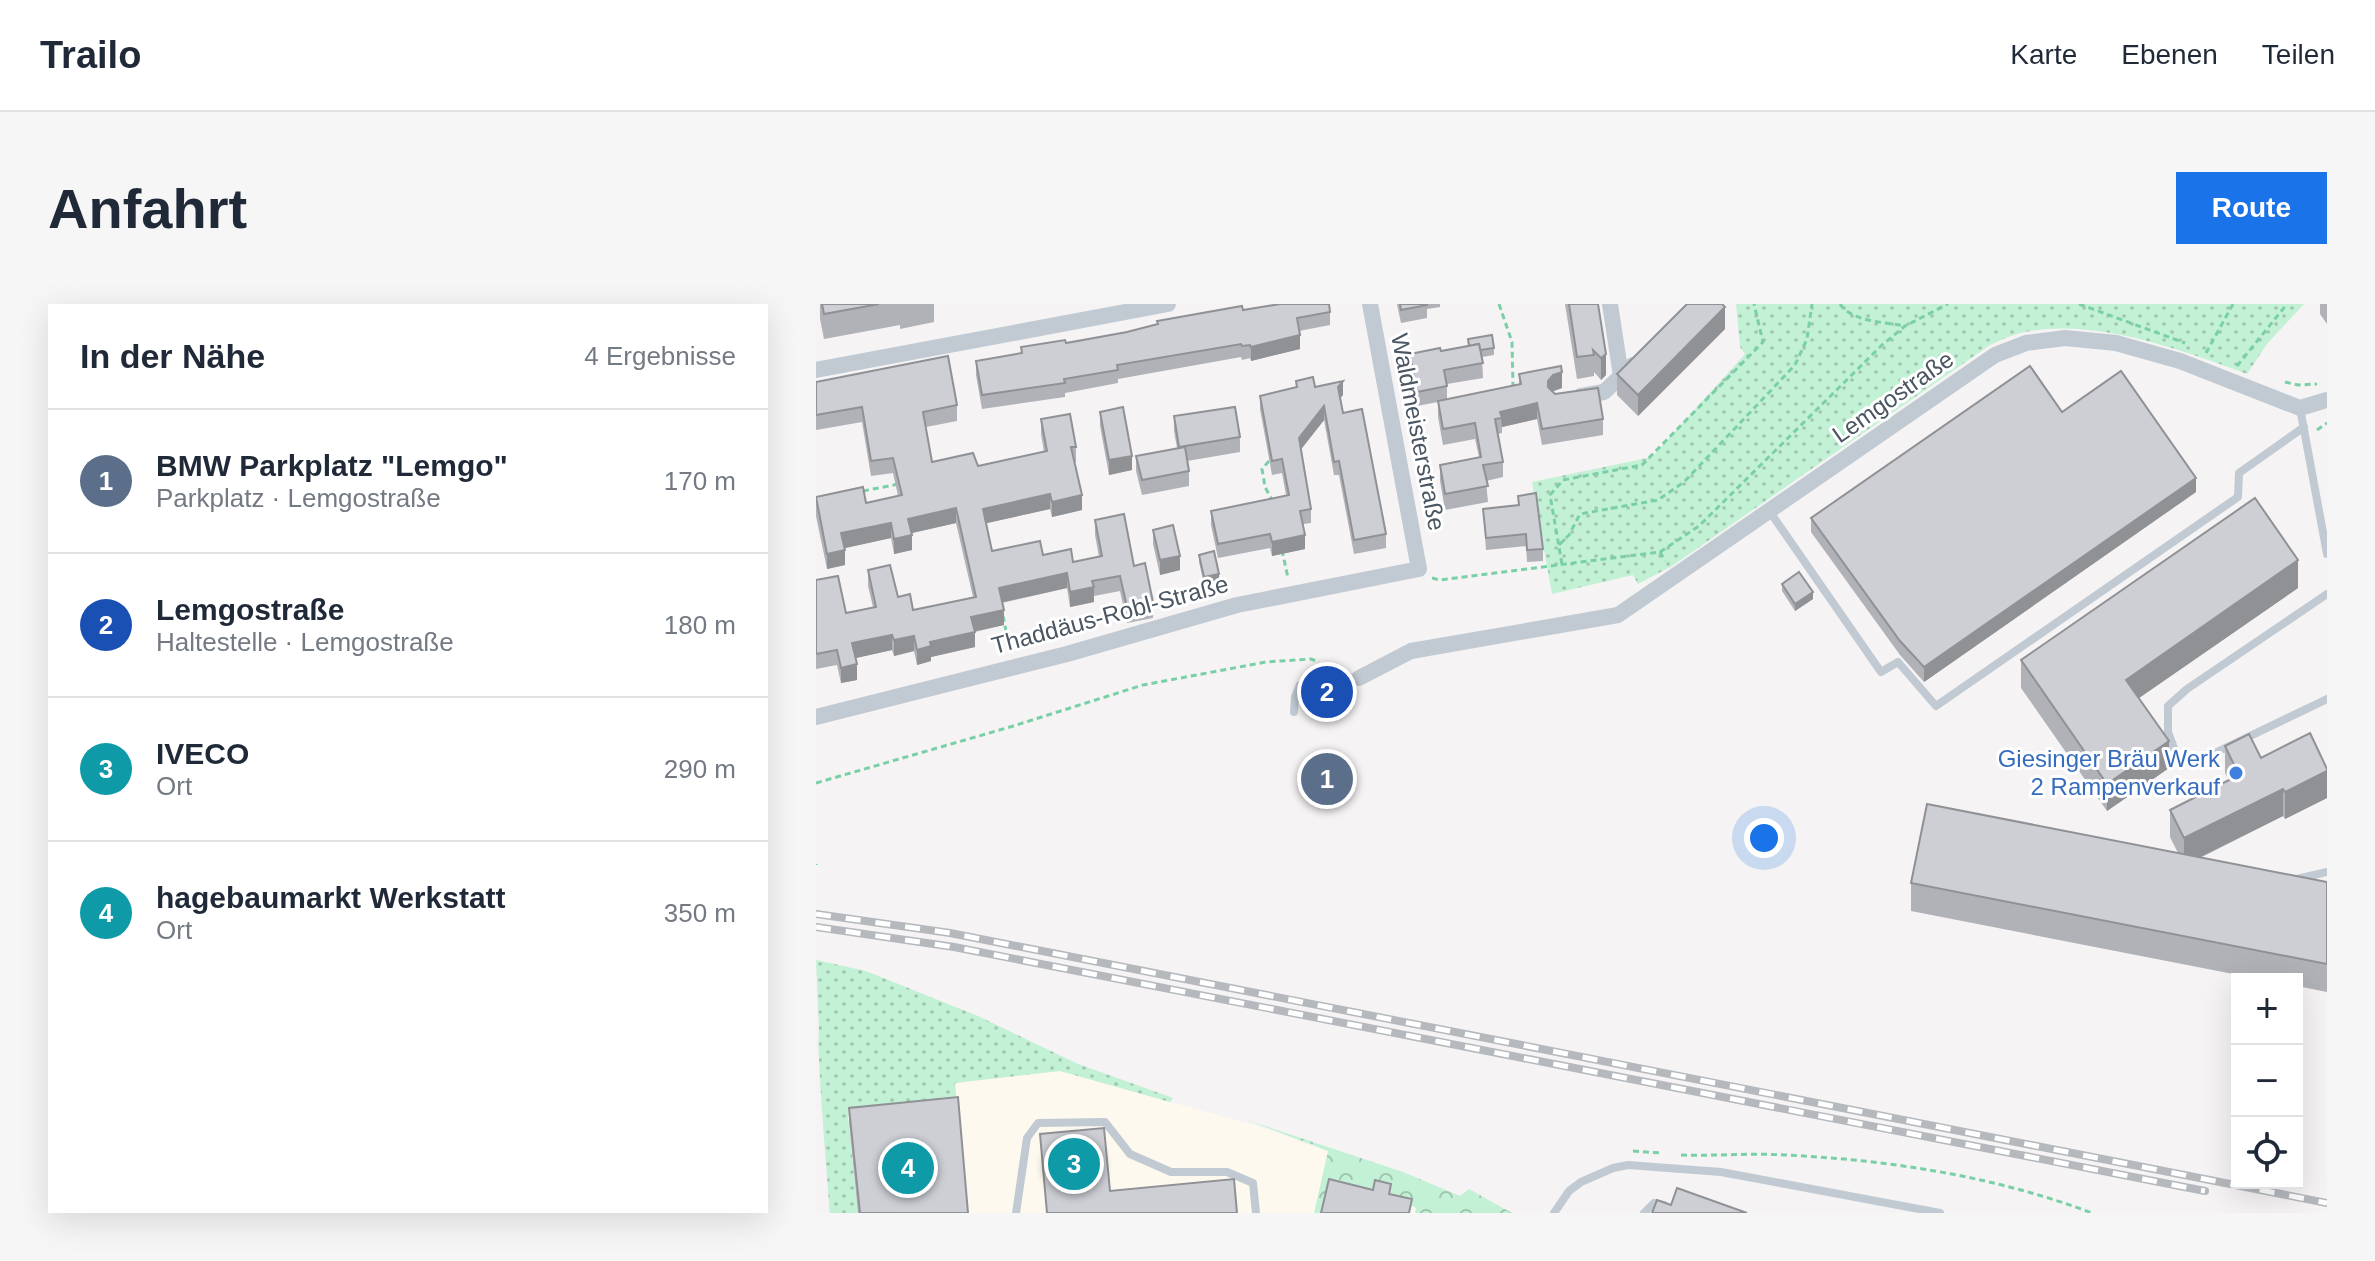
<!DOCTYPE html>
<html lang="de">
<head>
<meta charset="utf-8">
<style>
	body { margin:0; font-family:Helvetica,sans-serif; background:#f6f6f7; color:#1f2937 }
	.controls { position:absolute; right:24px; bottom:24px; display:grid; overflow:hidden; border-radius:0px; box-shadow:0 8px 32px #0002 }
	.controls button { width:72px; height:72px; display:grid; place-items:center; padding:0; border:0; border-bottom:2px solid #e0e1e3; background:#fff; color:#1f2937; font:40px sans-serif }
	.you { position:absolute; left:948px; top:534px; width:28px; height:28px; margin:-20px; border:6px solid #fff; border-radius:50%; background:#1a73e8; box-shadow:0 0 0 12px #1a73e833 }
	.badge { display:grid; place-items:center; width:52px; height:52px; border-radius:50%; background:#1a73e8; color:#fff; font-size:26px; font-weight:700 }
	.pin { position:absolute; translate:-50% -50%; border:4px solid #fff; box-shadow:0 2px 8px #0006 }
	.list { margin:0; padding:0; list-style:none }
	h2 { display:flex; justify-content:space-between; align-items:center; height:104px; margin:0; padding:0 32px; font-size:34px }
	h2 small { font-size:26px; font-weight:400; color:#747a83 }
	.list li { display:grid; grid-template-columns:52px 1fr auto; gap:24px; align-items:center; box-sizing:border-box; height:144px; padding:0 32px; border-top:2px solid #e0e1e3 }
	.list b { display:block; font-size:30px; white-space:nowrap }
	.list p { margin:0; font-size:26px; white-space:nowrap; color:#747a83 }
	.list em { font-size:26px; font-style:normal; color:#747a83 }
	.icon { flex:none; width:44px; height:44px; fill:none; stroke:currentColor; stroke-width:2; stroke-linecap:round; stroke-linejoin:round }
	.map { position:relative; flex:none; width:1511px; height:909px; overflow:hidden; border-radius:0px }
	header { display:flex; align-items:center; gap:48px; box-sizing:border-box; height:112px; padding:0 40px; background:#fff; border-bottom:2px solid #e0e1e3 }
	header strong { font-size:38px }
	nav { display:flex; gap:44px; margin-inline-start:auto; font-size:28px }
	.intro { display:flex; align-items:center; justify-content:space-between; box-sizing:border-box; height:192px; padding:0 48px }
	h1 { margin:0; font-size:56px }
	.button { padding:20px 36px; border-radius:0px; background:#1a73e8; color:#fff; font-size:28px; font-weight:700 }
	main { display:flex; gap:48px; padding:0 48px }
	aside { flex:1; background:#fff; border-radius:0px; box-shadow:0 8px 32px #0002 }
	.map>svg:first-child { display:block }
	.commercial { fill:#fdf9ef }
	.grass { fill:url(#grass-dots) }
	.forest { fill:url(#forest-crowns) }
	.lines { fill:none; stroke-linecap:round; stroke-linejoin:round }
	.path { stroke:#7ad0a6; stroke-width:3; stroke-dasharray:6 4; stroke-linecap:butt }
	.lane { stroke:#c1cad2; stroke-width:8 }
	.street { stroke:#c1cad2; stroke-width:16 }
	.rail-casing { stroke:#b5b8bd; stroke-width:8 }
	.rail { stroke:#fff; stroke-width:5; stroke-dasharray:15; stroke-linecap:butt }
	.wall { fill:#b0b2b7 }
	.shaded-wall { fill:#909195 }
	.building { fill:#cdcfd5; stroke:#909195; stroke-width:2 }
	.shop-dot { fill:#3f7fe0; stroke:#fff; stroke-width:3 }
	.labels { text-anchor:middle; stroke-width:6; stroke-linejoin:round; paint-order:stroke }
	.street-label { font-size:24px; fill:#4a5661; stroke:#fff }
	.shop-label { font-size:24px; fill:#366cbe; stroke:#fff; text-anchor:end }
</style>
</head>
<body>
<header>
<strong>Trailo</strong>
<nav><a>Karte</a><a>Ebenen</a><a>Teilen</a></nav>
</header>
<div class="intro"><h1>Anfahrt</h1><a class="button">Route</a></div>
<main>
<aside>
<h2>In der Nähe<small>4 Ergebnisse</small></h2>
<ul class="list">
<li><span class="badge" style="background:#5c6f8a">1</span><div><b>BMW Parkplatz &quot;Lemgo&quot;</b><p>Parkplatz · Lemgostraße</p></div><em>170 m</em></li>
<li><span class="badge" style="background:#1a4fb4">2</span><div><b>Lemgostraße</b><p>Haltestelle · Lemgostraße</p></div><em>180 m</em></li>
<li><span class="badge" style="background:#0f9aa8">3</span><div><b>IVECO</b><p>Ort</p></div><em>290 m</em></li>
<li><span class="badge" style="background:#0f9aa8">4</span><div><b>hagebaumarkt Werkstatt</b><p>Ort</p></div><em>350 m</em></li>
</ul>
</aside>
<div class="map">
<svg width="1511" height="909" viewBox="0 0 1511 909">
	<defs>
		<pattern id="grass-dots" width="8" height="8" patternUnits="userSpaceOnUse" patternTransform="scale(2)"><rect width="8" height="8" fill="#c3f1d5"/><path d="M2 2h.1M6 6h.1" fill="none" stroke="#a0c6b0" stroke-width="1.8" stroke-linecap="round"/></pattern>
		<pattern id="forest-crowns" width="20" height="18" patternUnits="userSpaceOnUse" patternTransform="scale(2)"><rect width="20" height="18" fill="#c3f1d5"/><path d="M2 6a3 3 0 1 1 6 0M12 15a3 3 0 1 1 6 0" fill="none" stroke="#a0c6b0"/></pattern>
	</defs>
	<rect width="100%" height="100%" fill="#f5f3f3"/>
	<polygon class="commercial" points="244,767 445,823 606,882 600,909 24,909 19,813 141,802 139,779"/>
	<g class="grass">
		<path d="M 920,0 L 1488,0 L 1451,40 L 1431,70 C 1365,46 1280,14 1209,28 C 1197,30 1185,36 1174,41 L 856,262 L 822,280 L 817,271 L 736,290 L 716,178 L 836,153 L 929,50 L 924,43 Z"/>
		<path d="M 0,656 L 50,667 L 162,712 L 262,760 L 357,794 L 354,798 L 244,767 L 139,779 L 141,802 L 32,812 L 42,909 L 14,909 C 12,880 0,744 3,726 Z"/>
	</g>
	<path class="forest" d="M 431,816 L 587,868 L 644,892 L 653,885 L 696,909 L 599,909 L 600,904 C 568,884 548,882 511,884 L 505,909 L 498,909 L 512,847 Z"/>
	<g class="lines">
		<g class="path">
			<polyline points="683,0 696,38 697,82"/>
			<path d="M 1024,0 C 1036,18 1069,18 1089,22"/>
			<polyline points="1263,0 1369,39"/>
			<polyline points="1390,49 1417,0"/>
			<polyline points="1421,62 1471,0"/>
			<polyline points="1469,78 1482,81 1501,80"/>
			<polyline points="1501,126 1511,119"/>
			<polyline points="453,157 446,165 449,183 456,196"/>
			<polyline points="47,187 83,180"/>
			<polyline points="743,241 753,231 764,210 842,196 868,178 979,61 991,35 996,0"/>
			<polyline points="466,246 472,274"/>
			<polyline points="844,248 883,222 1065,42 1089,22 1132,0"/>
			<polyline points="746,260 734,191 747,176 826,161 947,38 938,0"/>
			<polyline points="616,274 624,276 844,248 849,257"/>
			<polyline points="187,312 194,347"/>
			<polyline points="0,479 194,423 327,381 450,358 495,355 503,358"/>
			<polyline points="0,560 0,561"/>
			<polyline points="817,847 845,849"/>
			<path d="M 865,851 C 899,852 934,849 969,851 C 1073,856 1178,872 1276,909"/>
		</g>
		<g class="lane">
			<polyline points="1484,104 1511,250"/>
			<polyline points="954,208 1065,368 1082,358 1120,402 1422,193 1423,169 1488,123"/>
			<polyline points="1511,290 1371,385 1352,402 1352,428 1362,455 1376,460 1511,395"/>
			<polyline points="478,408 479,393 484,381 501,372 543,374"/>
			<polyline points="1481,575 1511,568"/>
			<polyline points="200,909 211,834 222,819 289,818 314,850 355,868 411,868 437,879 440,909"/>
			<polyline points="738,909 753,887 765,878 797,864 812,861 905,868 1124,909"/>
			<polyline points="828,909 838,899 848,901"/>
		</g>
		<g class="street">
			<polyline points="794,0 805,72 817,61"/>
			<polyline points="0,66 352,0"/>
			<polyline points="765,92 788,88 805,72"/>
			<polyline points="543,374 595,347 802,311 1179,51 1210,39 1249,34 1300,39 1364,57 1484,104 1511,96"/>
			<polyline points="0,413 251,350 421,301 603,265 554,0"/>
		</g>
		<defs>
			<g id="rail">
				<polyline points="0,610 134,629 1511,899"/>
				<polyline points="0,623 138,643 1389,887"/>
			</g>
		</defs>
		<use href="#rail" class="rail-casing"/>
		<use href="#rail" class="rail"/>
	</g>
	<g class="wall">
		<polygon points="4,0 118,0 118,18 84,25 84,21 8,35 4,15"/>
		<polygon points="581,0 624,0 624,3 611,5 611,14 585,19"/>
		<polygon points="749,0 782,0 790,71 785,76 778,68 778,72 761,75"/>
		<polygon points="1504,0 1511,0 1511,20 1504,10"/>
		<polygon points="427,6 514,8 514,21 483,27 484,45 435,57 434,54 426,56 425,53 302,75 302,79 249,89 249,93 166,105 160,71 160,57 205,49 205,43 250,39"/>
		<polygon points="909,25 822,112 801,91 801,70"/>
		<polygon points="652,35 678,44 678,51 666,53 667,74 631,80 631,95 703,80 703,70 746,84 736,88 739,90 787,115 787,131 726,141 721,115 686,123 686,129 682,130 687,158 687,173 670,177 672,198 629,206 624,177 624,161 663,153 659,135 627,141 622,113 622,98 601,102 594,64 594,50 625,47 652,43"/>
		<polygon points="480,77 527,91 524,94 527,109 570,230 570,244 538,250 523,171 518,171 508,116 485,145 495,205 495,219 487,220 489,245 456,252 454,244 402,254 395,221 395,207 470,191 466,169 456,171 444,105 444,92 480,84"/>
		<polygon points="0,78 141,101 141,117 110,123 116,158 162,162 228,148 225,130 225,115 260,143 260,158 258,158 266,206 236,213 234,205 170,219 176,247 227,251 257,258 283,253 279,231 279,216 318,262 337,298 337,314 311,319 304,287 278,292 278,298 254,303 251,284 186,299 188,321 159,328 159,343 115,353 115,357 101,361 98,347 78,352 76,346 39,354 41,376 25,379 21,361 0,365 0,276 30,309 57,303 52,282 52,266 97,306 157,293 140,219 95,229 96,246 78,250 75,234 28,244 29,261 11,265 0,212 0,193 50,199 82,192 77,169 55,172 46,118 0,126"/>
		<polygon points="284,108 316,166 293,171 284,122"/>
		<polygon points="1246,108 1380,188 1108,378 1084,351 995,228 995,214"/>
		<polygon points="358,112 424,133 424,148 371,157 373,167 373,182 326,191 320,167 320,152 361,144 358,127"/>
		<polygon points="702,192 727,245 727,257 711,258 710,242 670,246 667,205 702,201"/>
		<polygon points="337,226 364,266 344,271 337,240"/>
		<polygon points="383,251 403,277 388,280 383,258"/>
		<polygon points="966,280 997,295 979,307 966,287"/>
		<polygon points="1482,284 1323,394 1353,464 1291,507 1205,384 1205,356"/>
		<polygon points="1409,442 1445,454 1511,465 1511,494 1469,515 1467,512 1384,554 1511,578 1511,688 1481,682 1481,675 1443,675 1095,607 1095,579 1362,549 1354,533 1354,506 1413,476 1409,469"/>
		<polygon points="33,804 152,909 42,909 33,818"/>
	</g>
	<g class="shaded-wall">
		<polygon points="909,3 909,25 822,112 822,91"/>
		<polygon points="484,31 484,45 435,57 435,43"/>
		<polygon points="790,50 790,71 785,76 785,54"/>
		<polygon points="746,68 746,84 737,87 732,93 732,77 737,71"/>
		<polygon points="527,77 527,91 522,97 522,83"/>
		<polygon points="721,99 721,115 686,123 684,108"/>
		<polygon points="508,102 508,116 483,148 483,134"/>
		<polygon points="316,152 316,166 293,171 293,156"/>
		<polygon points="1380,174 1380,188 1108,378 1108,363"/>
		<polygon points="234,190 234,205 167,220 167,205"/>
		<polygon points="266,191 266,206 236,213 236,198"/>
		<polygon points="140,204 140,219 92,230 92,215"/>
		<polygon points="75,219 75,234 25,245 25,229"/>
		<polygon points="96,231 96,246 78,250 78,235"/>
		<polygon points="489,231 489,245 456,252 456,238"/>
		<polygon points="29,246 29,261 11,265 11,250"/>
		<polygon points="364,252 364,266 344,271 344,256"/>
		<polygon points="1482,256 1482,284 1310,403 1310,376"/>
		<polygon points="251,269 251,284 183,299 183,284"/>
		<polygon points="403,270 403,277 388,280 388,273"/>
		<polygon points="278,283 278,298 254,303 254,288"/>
		<polygon points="997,288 997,295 979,307 979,300"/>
		<polygon points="188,306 188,321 155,328 155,313"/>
		<polygon points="159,328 159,343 115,353 115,357 101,361 101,346 114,338"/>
		<polygon points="76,331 76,346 36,355 36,339"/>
		<polygon points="98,332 98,347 78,352 78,336"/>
		<polygon points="41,360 41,376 25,379 25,364"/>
		<polygon points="1353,437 1353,464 1291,507 1291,480"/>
		<polygon points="1511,467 1511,494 1469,515 1469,488"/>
		<polygon points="1467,485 1467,512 1368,561 1368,534"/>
	</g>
	<g class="building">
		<polygon points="6,0 63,0 8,10"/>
		<polygon points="464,0 513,0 514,8 481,14 484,31 435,43 434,41 426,42 425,40 301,61 302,66 248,75 249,79 166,91 160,57 206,49 205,43 249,36 250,39 311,28 342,20 341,17 426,2 427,6"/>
		<polygon points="584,0 611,0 611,1 585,6"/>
		<polygon points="753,0 782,0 790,50 785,54 777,46 778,51 761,53"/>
		<polygon points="871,0 906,0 909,3 822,91 801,70"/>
		<polygon points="676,31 678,44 664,46 663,40 653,42 652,35"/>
		<polygon points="663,40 667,59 628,66 631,82 601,88 594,50 624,44 625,47"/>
		<polygon points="132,52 141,101 107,108 116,158 157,149 162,162 231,147 225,115 254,110 260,143 255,143 266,191 236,198 234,190 167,205 176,247 224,237 227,251 255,245 257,258 286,252 279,216 308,210 318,262 329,259 337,298 311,303 304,272 276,277 278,283 254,288 251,269 183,284 188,306 155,313 159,328 114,338 115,342 101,346 98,332 78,336 76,331 36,339 41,360 25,364 21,346 0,350 0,276 22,272 30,309 60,303 52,266 74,261 82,293 94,290 97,306 160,293 140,204 92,215 96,231 78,235 75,219 25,229 29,246 11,250 0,193 47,183 50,199 86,191 77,154 55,157 46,103 0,111 0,78"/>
		<polygon points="745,62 746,68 737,71 732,77 732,83 739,90 782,84 787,115 726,125 721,99 684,108 686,114 679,115 687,158 667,161 672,182 629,190 624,161 665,153 659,119 627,125 622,97 705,80 703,70"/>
		<polygon points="1214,62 1246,108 1305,67 1380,174 1108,363 1084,337 995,214"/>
		<polygon points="497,73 499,83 527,77 522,83 527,109 546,105 570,230 538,236 523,157 518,158 508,102 483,134 495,205 484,207 489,231 456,238 454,230 402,240 395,207 473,191 466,155 456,157 444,92 481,83 480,77"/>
		<polygon points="307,103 316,152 293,156 284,108"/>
		<polygon points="419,103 424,133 363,143 358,112"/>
		<polygon points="369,143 373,167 326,176 320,152"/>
		<polygon points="720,189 727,245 711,246 710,230 670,234 667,205 703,201 702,192"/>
		<polygon points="1439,194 1482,256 1310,376 1353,437 1291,480 1205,356"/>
		<polygon points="357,221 364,252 344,256 337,226"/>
		<polygon points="398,247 403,270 388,273 383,251"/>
		<polygon points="983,268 997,288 979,300 966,280"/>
		<polygon points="1494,429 1511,465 1511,467 1469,488 1467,485 1368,534 1354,506 1423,471 1409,442 1433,430 1445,454"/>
		<polygon points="1111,500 1511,578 1511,660 1095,579"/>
		<polygon points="142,793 152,909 44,909 33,804"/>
		<polygon points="288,824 294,887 418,875 421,909 231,909 224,830"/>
		<polygon points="513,875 557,886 559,876 575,880 573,890 596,895 593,909 505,909"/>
		<polygon points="861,884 931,909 836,909 841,896 855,901"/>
	</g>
	<circle class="shop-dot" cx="1420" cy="469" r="8"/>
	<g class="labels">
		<g class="street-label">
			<text transform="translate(1077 93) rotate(-35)" y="8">Lemgostraße</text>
			<text transform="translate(602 128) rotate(79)" y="8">Waldmeisterstraße</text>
			<text transform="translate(294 311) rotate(-15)" y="8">Thaddäus-Robl-Straße</text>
		</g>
		<g class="shop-label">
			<text x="1404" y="463">Giesinger Bräu Werk<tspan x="1404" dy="28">2 Rampenverkauf</tspan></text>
		</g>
	</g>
</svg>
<div class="controls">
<button>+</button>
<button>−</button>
<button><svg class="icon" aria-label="locate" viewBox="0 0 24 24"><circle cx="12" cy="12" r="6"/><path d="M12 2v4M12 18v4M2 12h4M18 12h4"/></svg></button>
</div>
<div class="you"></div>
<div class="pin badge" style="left:511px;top:475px;background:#5c6f8a">1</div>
<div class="pin badge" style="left:511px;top:388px;background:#1a4fb4">2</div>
<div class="pin badge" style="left:258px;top:860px;background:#0f9aa8">3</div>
<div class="pin badge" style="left:92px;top:864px;background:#0f9aa8">4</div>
</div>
</main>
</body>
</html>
